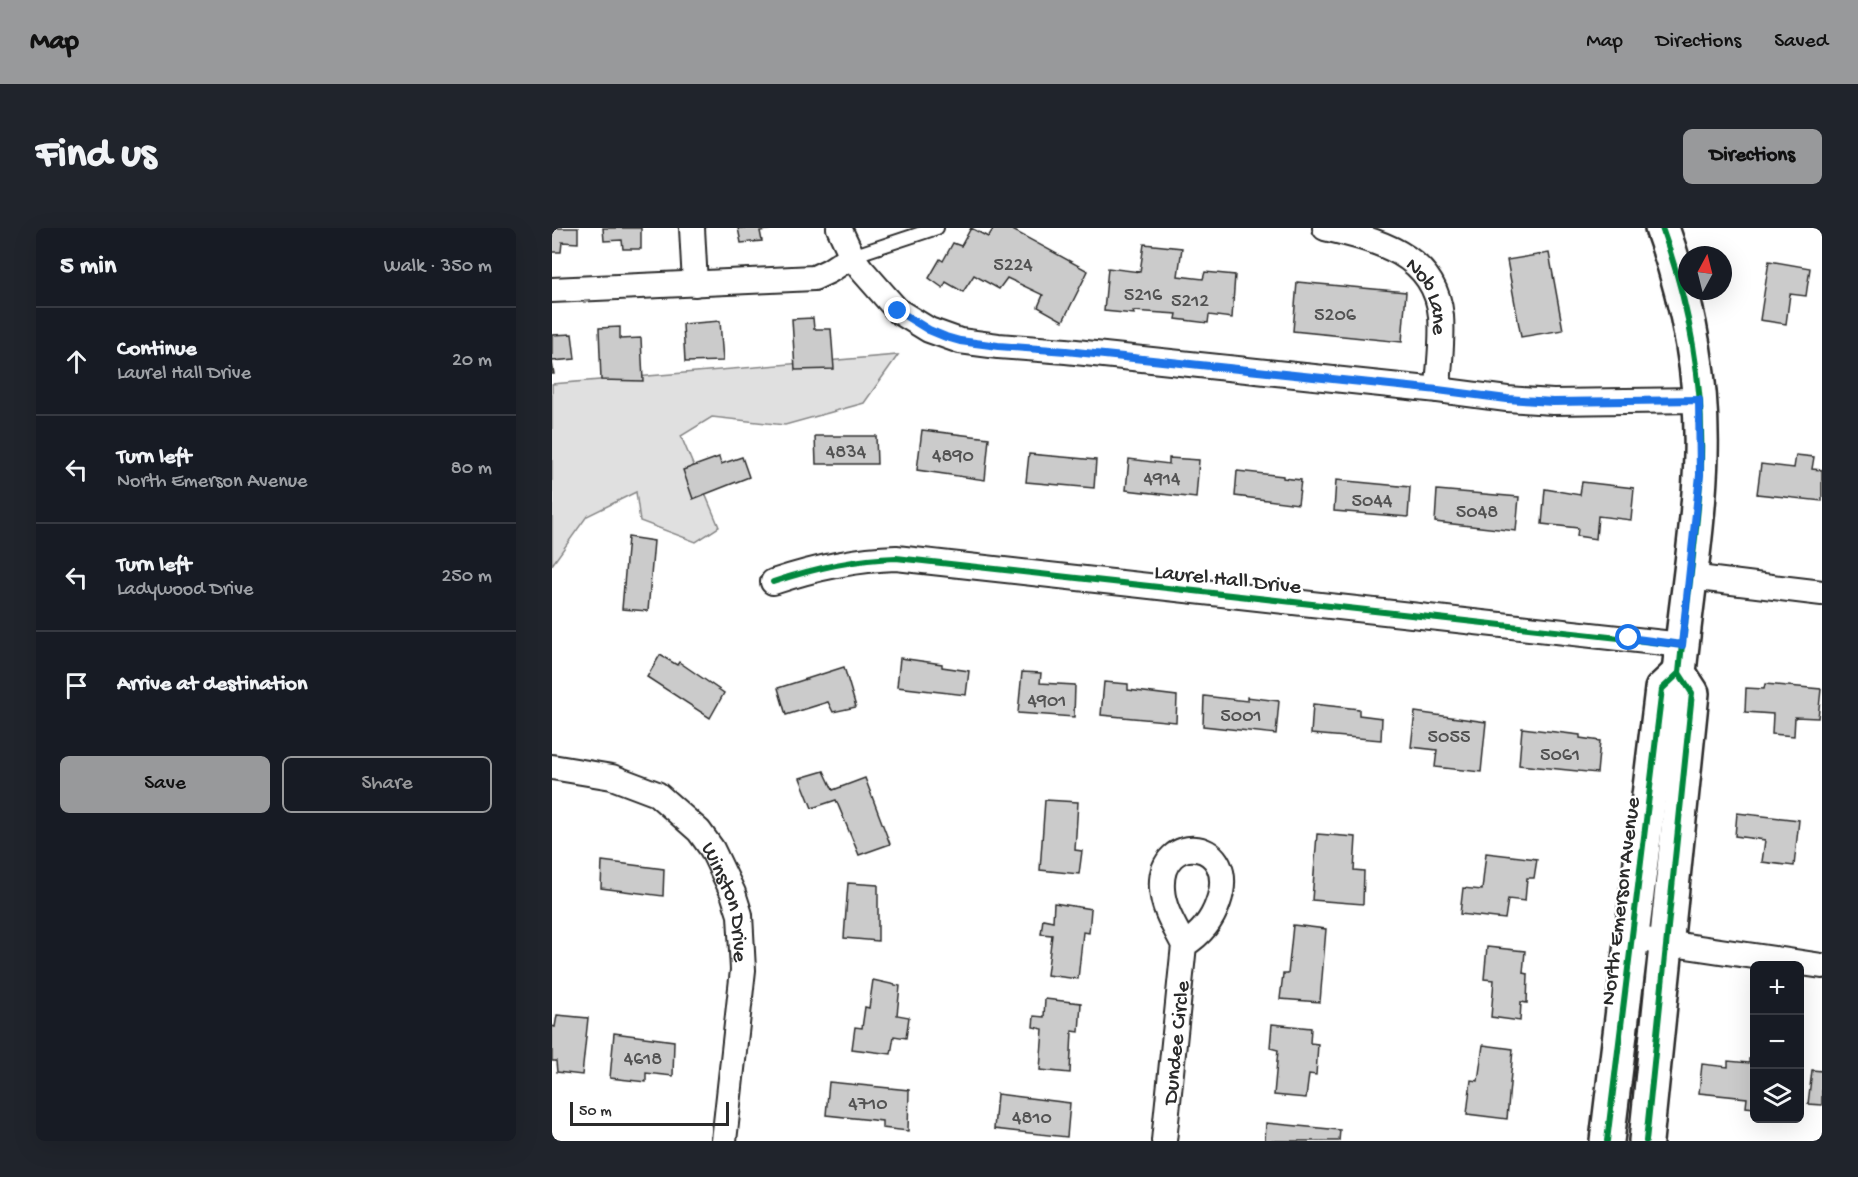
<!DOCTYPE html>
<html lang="en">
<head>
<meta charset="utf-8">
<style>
	body { margin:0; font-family:"Gochi Hand",sans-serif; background:#20242c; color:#f1f3f6 }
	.controls { position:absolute; right:18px; bottom:18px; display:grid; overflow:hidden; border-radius:9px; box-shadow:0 6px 24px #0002 }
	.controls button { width:54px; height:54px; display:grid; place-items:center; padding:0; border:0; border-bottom:2px solid #363941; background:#171b24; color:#f1f3f6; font:30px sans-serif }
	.compass { position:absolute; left:1126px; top:18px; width:54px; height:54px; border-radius:50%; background:#171b24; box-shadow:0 6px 24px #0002; rotate:7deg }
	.scale { position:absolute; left:18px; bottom:15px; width:159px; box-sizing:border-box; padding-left:6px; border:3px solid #2b2b2b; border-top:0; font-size:16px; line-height:21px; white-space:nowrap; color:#2b2b2b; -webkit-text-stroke:4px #fff; paint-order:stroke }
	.stop { position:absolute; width:18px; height:18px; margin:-14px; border:4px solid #1a73e8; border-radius:50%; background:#fff }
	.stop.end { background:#1a73e8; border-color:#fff; box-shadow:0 2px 6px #0008 }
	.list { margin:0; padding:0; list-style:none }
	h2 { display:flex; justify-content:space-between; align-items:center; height:78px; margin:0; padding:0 24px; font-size:26px }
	h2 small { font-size:20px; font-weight:400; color:#9ea1a6 }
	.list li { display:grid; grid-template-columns:39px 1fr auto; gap:18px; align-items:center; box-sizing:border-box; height:108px; padding:0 24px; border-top:2px solid #363941 }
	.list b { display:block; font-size:22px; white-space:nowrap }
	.list p { margin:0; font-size:20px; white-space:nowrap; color:#9ea1a6 }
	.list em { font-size:20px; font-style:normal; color:#9ea1a6 }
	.actions { display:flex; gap:12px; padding:18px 24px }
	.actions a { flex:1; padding:14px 0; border:2px solid #98999b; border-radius:9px; text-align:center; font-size:21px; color:#98999b }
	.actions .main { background:#98999b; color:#111 }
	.icon { flex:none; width:33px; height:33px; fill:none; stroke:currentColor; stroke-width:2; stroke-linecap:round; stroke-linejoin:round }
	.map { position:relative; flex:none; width:1270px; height:913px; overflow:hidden; border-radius:9px }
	header { display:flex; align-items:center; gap:36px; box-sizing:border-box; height:84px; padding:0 30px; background:#98999b; color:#111 }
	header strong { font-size:28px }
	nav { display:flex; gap:33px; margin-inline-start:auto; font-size:21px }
	.intro { display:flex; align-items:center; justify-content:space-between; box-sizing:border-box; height:144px; padding:0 36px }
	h1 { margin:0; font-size:42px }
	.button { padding:15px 27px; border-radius:9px; background:#98999b; color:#111; font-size:21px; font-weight:700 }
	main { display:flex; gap:36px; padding:0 36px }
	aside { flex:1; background:#171b24; border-radius:9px; box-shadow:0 6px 24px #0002 }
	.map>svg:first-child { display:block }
	.green { fill:#e0e0e0; stroke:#868686; stroke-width:1.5 }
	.building { fill:#cbcbcb; stroke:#2b2b2b; stroke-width:1.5 }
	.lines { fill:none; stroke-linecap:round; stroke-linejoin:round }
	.service-casing { stroke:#2b2b2b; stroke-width:16 }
	.minor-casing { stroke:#2b2b2b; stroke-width:28 }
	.primary-casing { stroke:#2b2b2b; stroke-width:38 }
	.service { stroke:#fff; stroke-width:12 }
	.minor { stroke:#fff; stroke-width:24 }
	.primary { stroke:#fff; stroke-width:33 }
	.cycleway-casing { stroke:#fff; stroke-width:10 }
	.cycleway { stroke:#00873e; stroke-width:6 }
	.route { stroke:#1a73e8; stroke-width:8 }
	.labels { text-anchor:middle; stroke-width:5; stroke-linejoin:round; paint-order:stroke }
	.number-label { font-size:20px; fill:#535353 }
	.street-label { font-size:22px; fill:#2b2b2b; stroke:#fff }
</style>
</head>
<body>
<header>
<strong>Map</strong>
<nav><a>Map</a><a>Directions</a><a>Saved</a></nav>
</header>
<div class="intro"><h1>Find us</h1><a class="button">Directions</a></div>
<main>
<aside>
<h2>5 min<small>Walk · 350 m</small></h2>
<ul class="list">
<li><svg class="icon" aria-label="ahead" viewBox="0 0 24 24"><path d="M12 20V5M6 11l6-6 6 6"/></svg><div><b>Continue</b><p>Laurel Hall Drive</p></div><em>20 m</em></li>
<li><svg class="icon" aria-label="left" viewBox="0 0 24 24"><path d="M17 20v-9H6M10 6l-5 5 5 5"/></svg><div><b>Turn left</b><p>North Emerson Avenue</p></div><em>80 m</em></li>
<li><svg class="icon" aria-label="left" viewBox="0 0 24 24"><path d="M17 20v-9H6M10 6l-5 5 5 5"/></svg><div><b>Turn left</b><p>Ladywood Drive</p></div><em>250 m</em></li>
<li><svg class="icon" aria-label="arrive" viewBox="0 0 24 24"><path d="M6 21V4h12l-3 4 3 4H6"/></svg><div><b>Arrive at destination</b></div></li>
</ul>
<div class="actions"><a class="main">Save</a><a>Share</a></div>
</aside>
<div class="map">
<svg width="1270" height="913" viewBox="0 0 1270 913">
	<rect width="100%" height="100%" fill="#fff"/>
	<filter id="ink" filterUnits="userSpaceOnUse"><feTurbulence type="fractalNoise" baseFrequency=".0167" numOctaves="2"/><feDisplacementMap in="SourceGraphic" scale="12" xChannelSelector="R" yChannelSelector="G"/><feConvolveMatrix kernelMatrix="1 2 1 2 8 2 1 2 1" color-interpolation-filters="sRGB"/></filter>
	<g filter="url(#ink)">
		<polygon class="green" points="346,127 312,175 233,197 160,189 129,208 167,299 144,314 88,293 84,264 35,288 0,337 0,156"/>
		<g class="building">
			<polygon points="0,0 26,0 26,15 10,14 9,24 0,24"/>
			<polygon points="51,0 89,0 89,21 71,21 70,12 52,13"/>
			<polygon points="186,0 227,0 208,3 210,13 189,15"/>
			<polygon points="419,0 436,9 442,0 457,0 536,43 511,93 486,79 491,67 455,50 447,61 422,47 411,64 394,54 391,60 377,50 388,31 391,33 401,15 409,18"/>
			<polygon points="592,16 630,20 626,48 651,51 653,44 683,47 680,90 657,87 656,95 624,91 625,86 581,83 582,86 552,83 556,40 588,44"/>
			<polygon points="997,25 1011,102 969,109 955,32"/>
			<polygon points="1217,33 1258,40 1254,68 1238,66 1234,96 1208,92"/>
			<polygon points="745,54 854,64 850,114 741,103"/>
			<polygon points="261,90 262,101 279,101 282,141 243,142 240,91"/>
			<polygon points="168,93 171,133 133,134 131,96"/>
			<polygon points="68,99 68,111 89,110 91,153 49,152 47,100"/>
			<polygon points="20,106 23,131 0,133 2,146 0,146 0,107"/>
			<polygon points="370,202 437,210 433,252 365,242"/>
			<polygon points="263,208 324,208 325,236 264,236"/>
			<polygon points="477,226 544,232 542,260 474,254"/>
			<polygon points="1244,227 1262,229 1260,241 1270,242 1270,273 1205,266 1209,236 1242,240"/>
			<polygon points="167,229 169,236 190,229 197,249 141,271 131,242"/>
			<polygon points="617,230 647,232 644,270 574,262 577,231 617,236"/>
			<polygon points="685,243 731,248 731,250 749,252 746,276 683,268"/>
			<polygon points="784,252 858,259 856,289 782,283"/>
			<polygon points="1030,254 1082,260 1079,292 1046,288 1044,311 1025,308 1026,300 990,296 993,261 1028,267"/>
			<polygon points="885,262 967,269 964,303 883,294"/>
			<polygon points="76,309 102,313 96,383 70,381"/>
			<polygon points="108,427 125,437 127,434 172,465 158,490 95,449"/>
			<polygon points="348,430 390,436 390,439 417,443 414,467 345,459"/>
			<polygon points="292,439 304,479 281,484 276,474 234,487 226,460"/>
			<polygon points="470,444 489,445 488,455 523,457 522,489 466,485"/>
			<polygon points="552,454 576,456 576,462 625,468 624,494 549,487"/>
			<polygon points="1213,456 1269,461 1266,490 1243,489 1242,508 1220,506 1221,486 1193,484 1194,460 1212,461"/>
			<polygon points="652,468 695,473 695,469 727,473 724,506 651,498"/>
			<polygon points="761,476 807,481 807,487 830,490 829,512 759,506"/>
			<polygon points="863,484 934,494 929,544 883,539 885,522 859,519"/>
			<polygon points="970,500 1028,507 1028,510 1048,513 1045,545 967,537"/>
			<polygon points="272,543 281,562 313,550 338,616 307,627 284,572 260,580 248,550"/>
			<polygon points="493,572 526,574 523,622 530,623 527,646 488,642"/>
			<polygon points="1185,585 1247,592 1242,638 1210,634 1213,612 1183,608"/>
			<polygon points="765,606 804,609 802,642 812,643 811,676 760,672"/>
			<polygon points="934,625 985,631 982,650 975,650 973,673 956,671 953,691 908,686 911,660 930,662"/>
			<polygon points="50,633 112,641 111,668 49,660"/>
			<polygon points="296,655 326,657 326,713 292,710"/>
			<polygon points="502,675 539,681 537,705 531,704 526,751 495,747 500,707 489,706 491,691 501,693"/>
			<polygon points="741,697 774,701 768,774 728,771 731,746 736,746"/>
			<polygon points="935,719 973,723 971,745 976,746 975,775 969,774 968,793 939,789 942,752 932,751"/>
			<polygon points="321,752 348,758 345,787 357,789 354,810 342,808 339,826 300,821 303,799 310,800 313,779 317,780"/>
			<polygon points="493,771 529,775 527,804 520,803 518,845 488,842 491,801 481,799 482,788 492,789"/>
			<polygon points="5,787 36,790 30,847 5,844 4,833 0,833 0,798 3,799"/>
			<polygon points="720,796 759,800 758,815 766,816 764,847 757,846 754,870 722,867 726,822 718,820"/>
			<polygon points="62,805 122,813 121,848 94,845 94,854 58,850"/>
			<polygon points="931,817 961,821 955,891 915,886 919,852 926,853"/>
			<polygon points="1197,831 1202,832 1202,880 1194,879 1195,870 1147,865 1150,836 1176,839 1176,833 1197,835"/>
			<polygon points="1260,842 1270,843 1270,877 1256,876"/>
			<polygon points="277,854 357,862 356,903 330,900 330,893 274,887"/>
			<polygon points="445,866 518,875 515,909 442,901"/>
			<polygon points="714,895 788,902 787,913 713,913"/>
		</g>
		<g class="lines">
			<defs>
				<polyline id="service" points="300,28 385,0"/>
				<g id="minor">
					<polyline points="140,0 143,56"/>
					<polyline points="287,0 300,28 309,41 346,83 377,102 408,113 446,118 514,123 886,162 955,171 1001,174 1147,172"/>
					<path id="s1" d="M 773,0 C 824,12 883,26 889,88 C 891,112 887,138 886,162"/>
					<polyline points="0,62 262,50 277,43 300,28"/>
					<polyline points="1138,349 1270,365"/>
					<path d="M 221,354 C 260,341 302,331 344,330 L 1130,417"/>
					<path id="s2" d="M 0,539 L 60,549 L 105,566 L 147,603 L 160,621 L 181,665 L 188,687 L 191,742 L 172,913"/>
					<polyline points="1080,710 1270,738"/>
					<path id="s3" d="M 612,913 L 632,717 C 623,699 611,681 610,661 C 606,601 689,610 666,675 C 660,693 648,707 632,717"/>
				</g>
				<g id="primary">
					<polyline points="1055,913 1110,461 1127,445"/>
					<path d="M 1094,913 L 1140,465 L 1127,445 C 1134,373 1147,300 1149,227 C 1151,150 1136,73 1110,0"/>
				</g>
			</defs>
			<use href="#service" class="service-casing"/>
			<use href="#minor" class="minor-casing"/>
			<use href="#primary" class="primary-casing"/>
			<use href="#service" class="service"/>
			<use href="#minor" class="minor"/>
			<use href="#primary" class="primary"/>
			<defs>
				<g id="cycleway">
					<path d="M 221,354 C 260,341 302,331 344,330 L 1130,417"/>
					<polyline points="1055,913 1110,461 1127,445"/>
					<path d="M 1094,913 L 1140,465 L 1127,445 C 1134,373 1147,300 1149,227 C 1151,150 1136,73 1110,0"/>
				</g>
			</defs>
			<use href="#cycleway" class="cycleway-casing"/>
			<use href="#cycleway" class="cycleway"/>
		</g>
	</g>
	<g class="lines" filter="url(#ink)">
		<polyline class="route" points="346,83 377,102 394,109 408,113 446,118 514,123 886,162 955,171 1001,174 1147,172 1148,247 1130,417 1077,410"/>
	</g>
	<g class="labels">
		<g class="number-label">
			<text x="461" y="42">5224</text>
			<text x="591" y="72">5216</text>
			<text x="638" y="78">5212</text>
			<text x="783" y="92">5206</text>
			<text x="294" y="229">4834</text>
			<text x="401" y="233">4890</text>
			<text x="610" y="256">4914</text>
			<text x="820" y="278">5044</text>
			<text x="925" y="289">5048</text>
			<text x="495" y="478">4901</text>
			<text x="689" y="493">5001</text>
			<text x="897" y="514">5055</text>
			<text x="1008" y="532">5061</text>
			<text x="91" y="836">4618</text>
			<text x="316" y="881">4710</text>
			<text x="480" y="895">4810</text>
		</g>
		<g class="street-label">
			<text dy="8" stroke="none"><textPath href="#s1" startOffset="134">Nob Lane</textPath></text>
			<text transform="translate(676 349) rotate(6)" y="8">Laurel Hall Drive</text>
			<text transform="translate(1066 673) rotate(-83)" y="8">North Emerson Avenue</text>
			<text dy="8" stroke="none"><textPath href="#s2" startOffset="243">Winston Drive</textPath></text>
			<text dy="8" stroke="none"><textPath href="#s3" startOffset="99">Dundee Circle</textPath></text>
		</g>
	</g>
</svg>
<div class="controls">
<button>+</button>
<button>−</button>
<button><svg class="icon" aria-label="layers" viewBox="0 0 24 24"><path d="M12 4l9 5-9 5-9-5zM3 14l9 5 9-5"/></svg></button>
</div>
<svg class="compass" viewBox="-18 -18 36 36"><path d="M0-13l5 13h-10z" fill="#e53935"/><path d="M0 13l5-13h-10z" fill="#9ea1a6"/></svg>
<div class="scale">50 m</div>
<div class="stop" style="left:1077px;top:410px"></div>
<div class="stop end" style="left:346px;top:83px"></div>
</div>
</main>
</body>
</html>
